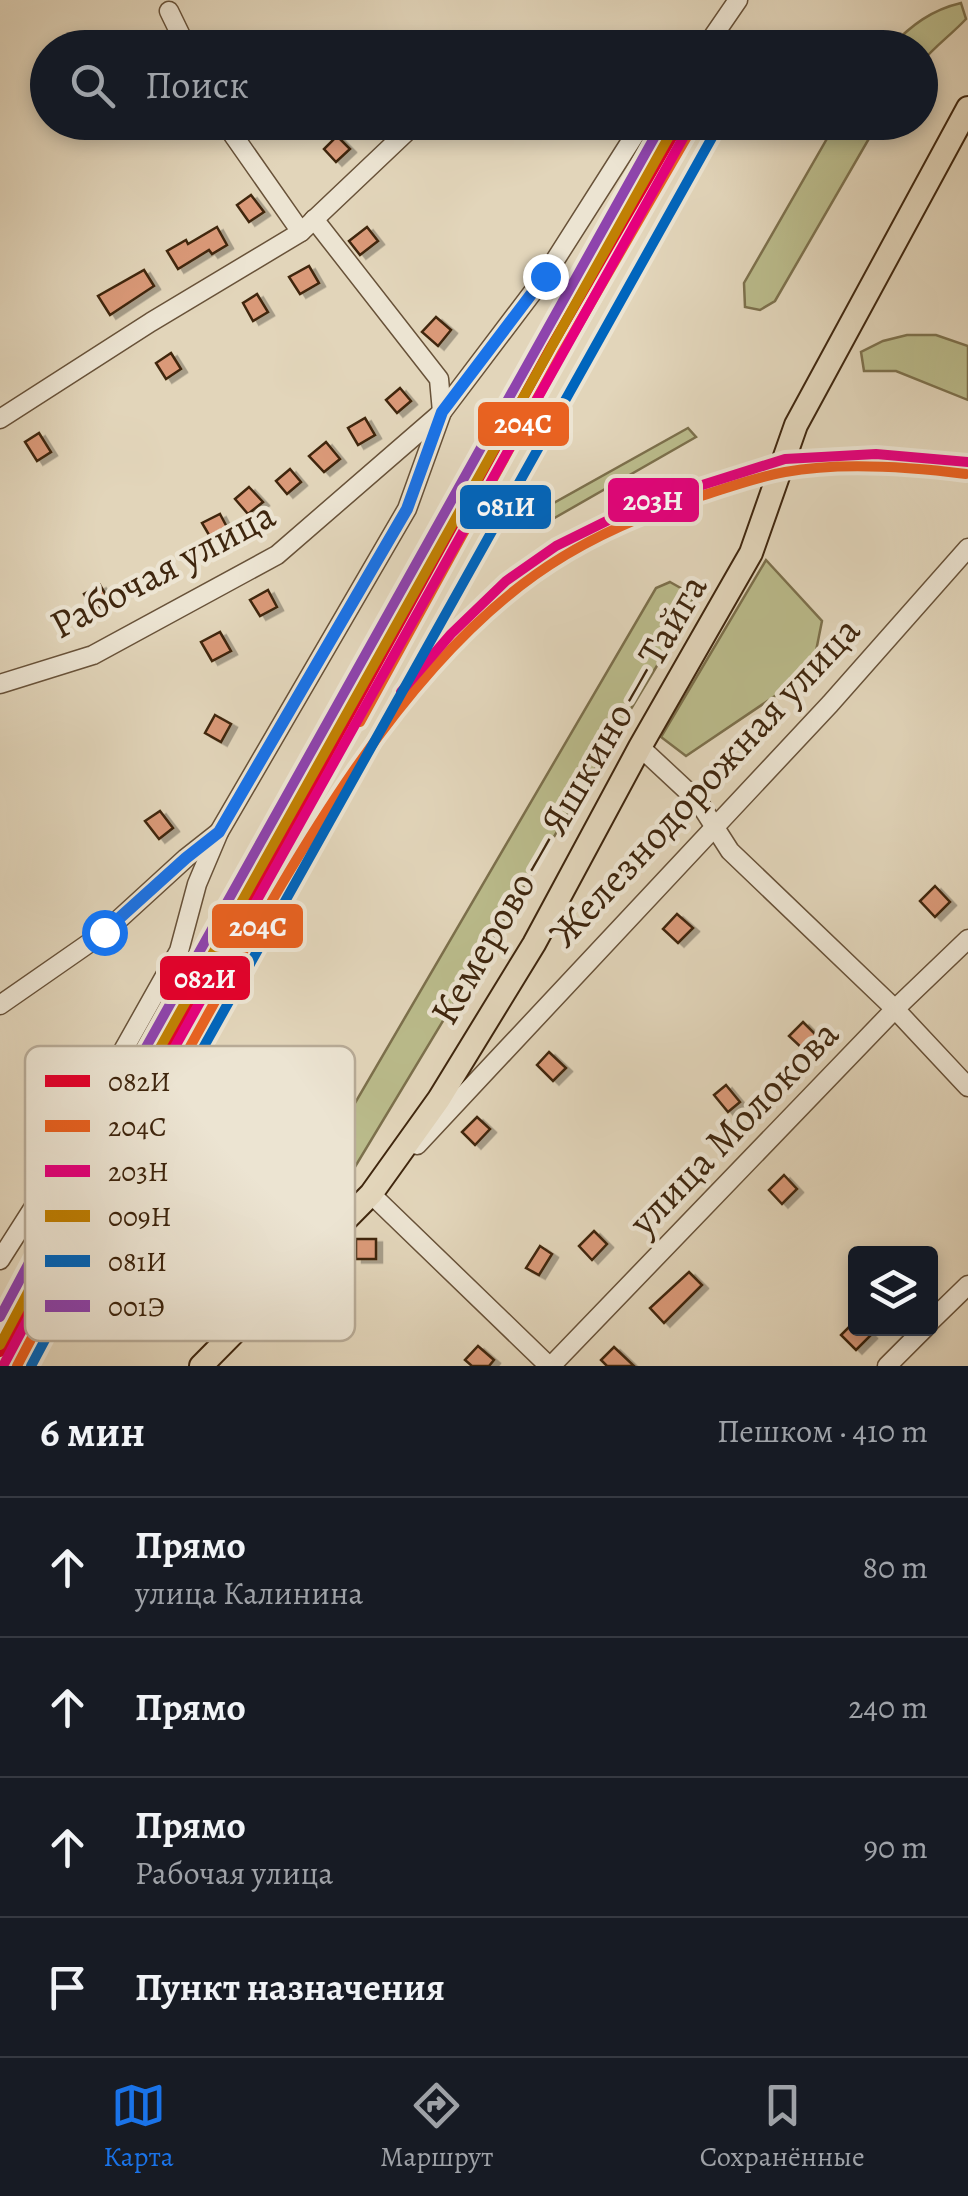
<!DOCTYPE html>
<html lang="ru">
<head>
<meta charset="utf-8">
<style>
	body { margin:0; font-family:Alegreya,serif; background:#242831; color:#f1f3f6 }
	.controls { position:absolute; right:30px; bottom:30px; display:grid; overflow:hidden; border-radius:10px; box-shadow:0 5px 15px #0003 }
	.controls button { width:90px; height:90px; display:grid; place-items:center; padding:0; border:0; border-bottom:2px solid #363941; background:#171b24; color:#f1f3f6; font:50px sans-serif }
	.stop { position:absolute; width:30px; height:30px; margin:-22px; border:8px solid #1a73e8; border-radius:50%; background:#fff }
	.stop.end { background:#1a73e8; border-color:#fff; box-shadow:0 2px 10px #0008 }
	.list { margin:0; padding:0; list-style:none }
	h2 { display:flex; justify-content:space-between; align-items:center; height:130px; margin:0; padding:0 40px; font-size:42px }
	h2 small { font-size:32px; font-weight:400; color:#9ea1a6 }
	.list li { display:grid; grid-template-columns:65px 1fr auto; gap:30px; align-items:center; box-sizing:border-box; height:140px; padding:0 40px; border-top:2px solid #363941 }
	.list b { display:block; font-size:38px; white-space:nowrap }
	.list p { margin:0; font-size:32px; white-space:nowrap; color:#9ea1a6 }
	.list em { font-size:32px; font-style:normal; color:#9ea1a6 }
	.icon { flex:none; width:55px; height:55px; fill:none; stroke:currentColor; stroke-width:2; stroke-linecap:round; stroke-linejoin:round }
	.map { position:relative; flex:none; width:968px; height:1366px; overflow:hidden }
	.search { position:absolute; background:#171b24; box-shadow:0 5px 15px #0003; left:30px; right:30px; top:30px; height:110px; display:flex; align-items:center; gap:25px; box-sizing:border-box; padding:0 35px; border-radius:55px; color:#9ea1a6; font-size:38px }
	.sheet { height:690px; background:#171b24 }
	nav { display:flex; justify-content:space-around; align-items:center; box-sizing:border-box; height:140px; border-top:2px solid #363941; background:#171b24; font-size:28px; color:#9ea1a6 }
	nav a { display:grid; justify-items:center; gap:5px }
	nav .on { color:#1a73e8 }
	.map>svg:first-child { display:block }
	.green { fill:#babb8b; stroke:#7c704c; stroke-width:2.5 }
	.building { fill:#da9978; stroke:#3f260e; stroke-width:2.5; filter:url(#shadow) }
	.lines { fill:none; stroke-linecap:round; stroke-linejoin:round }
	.minor-casing { stroke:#685239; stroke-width:21 }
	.major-casing { stroke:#3f260e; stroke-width:26 }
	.minor { stroke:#ece4d2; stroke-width:18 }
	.major { stroke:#e2d5ba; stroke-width:22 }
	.rail-1-casing { stroke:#ece4d2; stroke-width:18 }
	.rail-2-casing { stroke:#ece4d2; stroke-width:18 }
	.rail-3-casing { stroke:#ece4d2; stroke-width:18 }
	.rail-4-casing { stroke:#ece4d2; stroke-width:18 }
	.rail-5-casing { stroke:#ece4d2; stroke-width:18 }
	.rail-6-casing { stroke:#ece4d2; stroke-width:18 }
	.rail-1 { stroke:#e4002b; stroke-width:10 }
	.rail-2 { stroke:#e96221; stroke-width:10 }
	.rail-3 { stroke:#e5007d; stroke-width:10 }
	.rail-4 { stroke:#c08004; stroke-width:10 }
	.rail-5 { stroke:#0065bd; stroke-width:10 }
	.rail-6 { stroke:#8e44ad; stroke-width:10 }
	.route { stroke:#1a73e8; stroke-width:12 }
	.labels { text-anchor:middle; stroke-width:9; stroke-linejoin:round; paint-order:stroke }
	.street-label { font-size:40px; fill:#3f260e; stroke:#ece4d2 }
	.key { fill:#ece4d2; stroke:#b8ab97; stroke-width:2.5 }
	.key-label { font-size:28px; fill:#3f260e }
	.line-badge { stroke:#ece4d2; stroke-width:4 }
	.badge-label { font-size:28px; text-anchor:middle; font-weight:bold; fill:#fff }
</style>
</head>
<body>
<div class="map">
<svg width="968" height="1366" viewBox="0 0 968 1366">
	<defs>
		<filter id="shadow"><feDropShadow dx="6" dy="3.5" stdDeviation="0" flood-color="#0004"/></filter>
	</defs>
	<rect width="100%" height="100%" fill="#e2d5ba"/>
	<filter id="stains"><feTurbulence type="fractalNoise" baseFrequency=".002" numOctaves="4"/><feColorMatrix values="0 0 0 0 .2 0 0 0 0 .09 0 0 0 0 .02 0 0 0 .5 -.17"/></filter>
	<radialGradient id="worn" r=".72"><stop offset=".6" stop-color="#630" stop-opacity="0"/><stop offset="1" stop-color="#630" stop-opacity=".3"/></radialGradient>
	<g class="green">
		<path d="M 961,3 L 966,19 C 951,35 934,47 921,63 L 920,48 L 890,47 C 912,25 931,10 961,3 Z"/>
		<polygon points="836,123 878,123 775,301 760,310 745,307 744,283"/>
		<polygon points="907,335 936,335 968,346 968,400 896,371 864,371 861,352 883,341"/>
		<polygon points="688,428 696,437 537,528 525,525 534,514"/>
		<polygon points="766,560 822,621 812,671 686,756 661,737"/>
		<polygon points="670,582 693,595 690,611 326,1215 269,1277 258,1280 258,1269 656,588"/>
	</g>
	<g class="building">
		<polygon points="337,136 350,149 336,162 324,149"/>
		<polygon points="251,195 264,212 249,222 237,205"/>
		<polygon points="217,227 227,245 212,254 209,250 178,269 167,251 186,240 188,244"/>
		<polygon points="367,227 378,241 360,255 349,241"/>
		<polygon points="309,266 319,283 300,294 289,277"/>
		<polygon points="144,270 154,286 110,315 98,296"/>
		<polygon points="257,294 268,312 253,321 243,303"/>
		<polygon points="436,317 451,330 438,346 422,332"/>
		<polygon points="171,353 181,369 166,379 156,363"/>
		<polygon points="400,388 411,401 397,413 386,400"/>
		<polygon points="365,418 375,435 358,445 348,428"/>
		<polygon points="39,433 51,452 37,461 25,442"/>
		<polygon points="326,442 340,459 324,472 309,456"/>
		<polygon points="290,469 301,482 287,494 276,481"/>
		<polygon points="249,487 263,502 248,514 235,499"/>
		<polygon points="220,514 229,531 212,540 202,523"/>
		<polygon points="100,585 110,602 93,610 84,594"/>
		<polygon points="268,590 277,607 260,616 250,600"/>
		<polygon points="220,632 231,651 212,661 201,642"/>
		<polygon points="215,715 231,724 221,742 205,733"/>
		<polygon points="160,811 173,828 159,839 145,821"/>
		<polygon points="935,886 950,902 935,917 920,901"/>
		<polygon points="677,914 693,928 678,943 663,929"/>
		<polygon points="803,1022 817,1036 803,1049 789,1036"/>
		<polygon points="549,1052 566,1068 553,1081 537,1065"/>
		<polygon points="726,1085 740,1102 728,1112 714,1095"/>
		<polygon points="477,1117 490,1129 475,1145 462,1132"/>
		<polygon points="784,1175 797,1189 782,1204 769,1190"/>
		<polygon points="594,1231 607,1244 592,1260 579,1246"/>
		<rect x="356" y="1239" width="20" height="20"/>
		<polygon points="540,1246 552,1254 539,1275 526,1268"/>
		<polygon points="689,1272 702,1285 664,1323 650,1308"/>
		<polygon points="856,1320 856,1328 864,1328 871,1335 856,1350 841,1335"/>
		<polygon points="478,1346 494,1360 489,1366 472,1366 465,1360"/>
		<polygon points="614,1347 634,1366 607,1366 601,1360"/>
	</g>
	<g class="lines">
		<defs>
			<g id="minor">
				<polyline points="169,11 187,48"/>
				<polyline points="705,48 738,0"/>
				<polyline points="224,122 301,232"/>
				<polyline points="0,419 151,322 301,232 417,122"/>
				<polyline points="0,684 93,655 277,555 442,412 545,276 643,122"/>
				<polyline points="640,747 698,801 730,851 895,1009 968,1087"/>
				<polyline points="0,1005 105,932 186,858 219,832"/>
				<polyline points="417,1145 830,704 968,548"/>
				<polyline points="378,1185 371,1194 549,1366"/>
				<polyline points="0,1260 44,1191 179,951 197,884 219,832 407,509 442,412 439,379 314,219"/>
				<polyline points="930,1322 968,1285"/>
				<polyline points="551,1366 895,1009 968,939"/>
				<polyline points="887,1366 925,1328"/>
			</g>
			<polyline id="major" points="201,1366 371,1194 439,1099 534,944 640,747 751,553 796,425 968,108"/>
		</defs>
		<use href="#minor" class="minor-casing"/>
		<use href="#major" class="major-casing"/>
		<use href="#minor" class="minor"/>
		<use href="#major" class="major"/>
		<defs>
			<polyline id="rail-1" points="0,1352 551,347 681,122"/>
			<g id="rail-2">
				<polyline points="360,722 562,353 692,128"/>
				<path d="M 17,1366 C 80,1245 146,1126 212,1007 C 294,860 396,674 535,575 C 584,540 641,515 698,497 C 727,488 756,477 785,472 C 840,462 911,467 966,474"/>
			</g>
			<g id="rail-3">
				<polyline points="401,692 451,634 506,581 556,546 639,505 785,459 876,454 968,462"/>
				<polyline points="3,1366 124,1138 692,122"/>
			</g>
			<polyline id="rail-4" points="0,1345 113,1132 677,122"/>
			<polyline id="rail-5" points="31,1366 146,1150 714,134"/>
			<polyline id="rail-6" points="0,1317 102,1126 663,122"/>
		</defs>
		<use href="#rail-1" class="rail-1-casing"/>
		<use href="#rail-2" class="rail-2-casing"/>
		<use href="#rail-3" class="rail-3-casing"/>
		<use href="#rail-4" class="rail-4-casing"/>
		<use href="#rail-5" class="rail-5-casing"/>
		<use href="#rail-6" class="rail-6-casing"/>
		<use href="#rail-1" class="rail-1"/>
		<use href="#rail-2" class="rail-2"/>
		<use href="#rail-3" class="rail-3"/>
		<use href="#rail-4" class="rail-4"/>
		<use href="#rail-5" class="rail-5"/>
		<use href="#rail-6" class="rail-6"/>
	</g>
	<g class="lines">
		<polyline class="route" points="104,932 186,858 219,832 407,509 442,412 545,276"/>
	</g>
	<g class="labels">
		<g class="street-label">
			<text transform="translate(162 569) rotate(-28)" y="14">Рабочая улица</text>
			<text transform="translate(704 781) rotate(-47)" y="14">Железнодорожная улица</text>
			<text transform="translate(568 799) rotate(-60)" y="14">Кемерово — Яшкино — Тайга</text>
			<text transform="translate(733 1127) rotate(-46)" y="14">улица Молокова</text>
		</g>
	</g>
	<rect x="25" y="1046" width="330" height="295" rx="15" class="key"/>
	<rect x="45" y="1075" width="45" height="12" fill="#e4002b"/>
	<rect x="45" y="1120" width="45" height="12" fill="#e96221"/>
	<rect x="45" y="1165" width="45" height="12" fill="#e5007d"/>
	<rect x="45" y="1210" width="45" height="12" fill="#c08004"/>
	<rect x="45" y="1255" width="45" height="12" fill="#0065bd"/>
	<rect x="45" y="1300" width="45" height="12" fill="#8e44ad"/>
	<g class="key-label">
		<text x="108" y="1091">082И</text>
		<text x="108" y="1136">204С</text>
		<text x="108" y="1181">203Н</text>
		<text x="108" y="1226">009Н</text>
		<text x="108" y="1271">081И</text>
		<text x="108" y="1316">001Э</text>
	</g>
	<g class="line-badge">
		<rect x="476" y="400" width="95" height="48" rx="10" fill="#e96221"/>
		<rect x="606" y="476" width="95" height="48" rx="10" fill="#e5007d"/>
		<rect x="458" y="483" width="95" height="48" rx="10" fill="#0065bd"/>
		<rect x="210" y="902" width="95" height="48" rx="10" fill="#e96221"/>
		<rect x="158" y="954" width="94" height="48" rx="10" fill="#e4002b"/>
	</g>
	<g class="badge-label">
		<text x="523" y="433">204С</text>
		<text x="653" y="510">203Н</text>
		<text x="506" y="516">081И</text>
		<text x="258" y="936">204С</text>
		<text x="205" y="988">082И</text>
	</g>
	<rect width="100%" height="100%" filter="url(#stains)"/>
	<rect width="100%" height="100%" fill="url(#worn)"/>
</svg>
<div class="controls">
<button><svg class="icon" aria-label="layers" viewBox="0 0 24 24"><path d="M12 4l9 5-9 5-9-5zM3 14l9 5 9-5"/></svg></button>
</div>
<div class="stop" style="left:104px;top:932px"></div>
<div class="stop end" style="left:545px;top:276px"></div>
<div class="search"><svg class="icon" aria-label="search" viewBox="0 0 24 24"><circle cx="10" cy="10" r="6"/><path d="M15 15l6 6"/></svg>Поиск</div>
</div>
<section class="sheet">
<h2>6 мин<small>Пешком · 410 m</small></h2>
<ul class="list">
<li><svg class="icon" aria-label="ahead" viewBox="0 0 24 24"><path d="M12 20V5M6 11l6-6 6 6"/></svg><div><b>Прямо</b><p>улица Калинина</p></div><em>80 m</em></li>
<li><svg class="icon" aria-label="ahead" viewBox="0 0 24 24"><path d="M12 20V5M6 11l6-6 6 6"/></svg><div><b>Прямо</b></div><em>240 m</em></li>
<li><svg class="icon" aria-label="ahead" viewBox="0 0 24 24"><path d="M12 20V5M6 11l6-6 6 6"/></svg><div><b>Прямо</b><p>Рабочая улица</p></div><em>90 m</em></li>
<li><svg class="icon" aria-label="arrive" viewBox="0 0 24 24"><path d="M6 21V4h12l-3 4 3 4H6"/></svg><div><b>Пункт назначения</b></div></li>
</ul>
</section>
<nav>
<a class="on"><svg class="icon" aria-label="map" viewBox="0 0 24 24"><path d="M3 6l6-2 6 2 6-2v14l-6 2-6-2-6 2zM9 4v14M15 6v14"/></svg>Карта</a>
<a><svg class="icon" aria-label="directions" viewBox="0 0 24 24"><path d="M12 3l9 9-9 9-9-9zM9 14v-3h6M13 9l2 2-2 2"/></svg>Маршрут</a>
<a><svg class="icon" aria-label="saved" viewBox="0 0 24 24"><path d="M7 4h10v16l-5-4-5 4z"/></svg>Сохранённые</a>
</nav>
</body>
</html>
